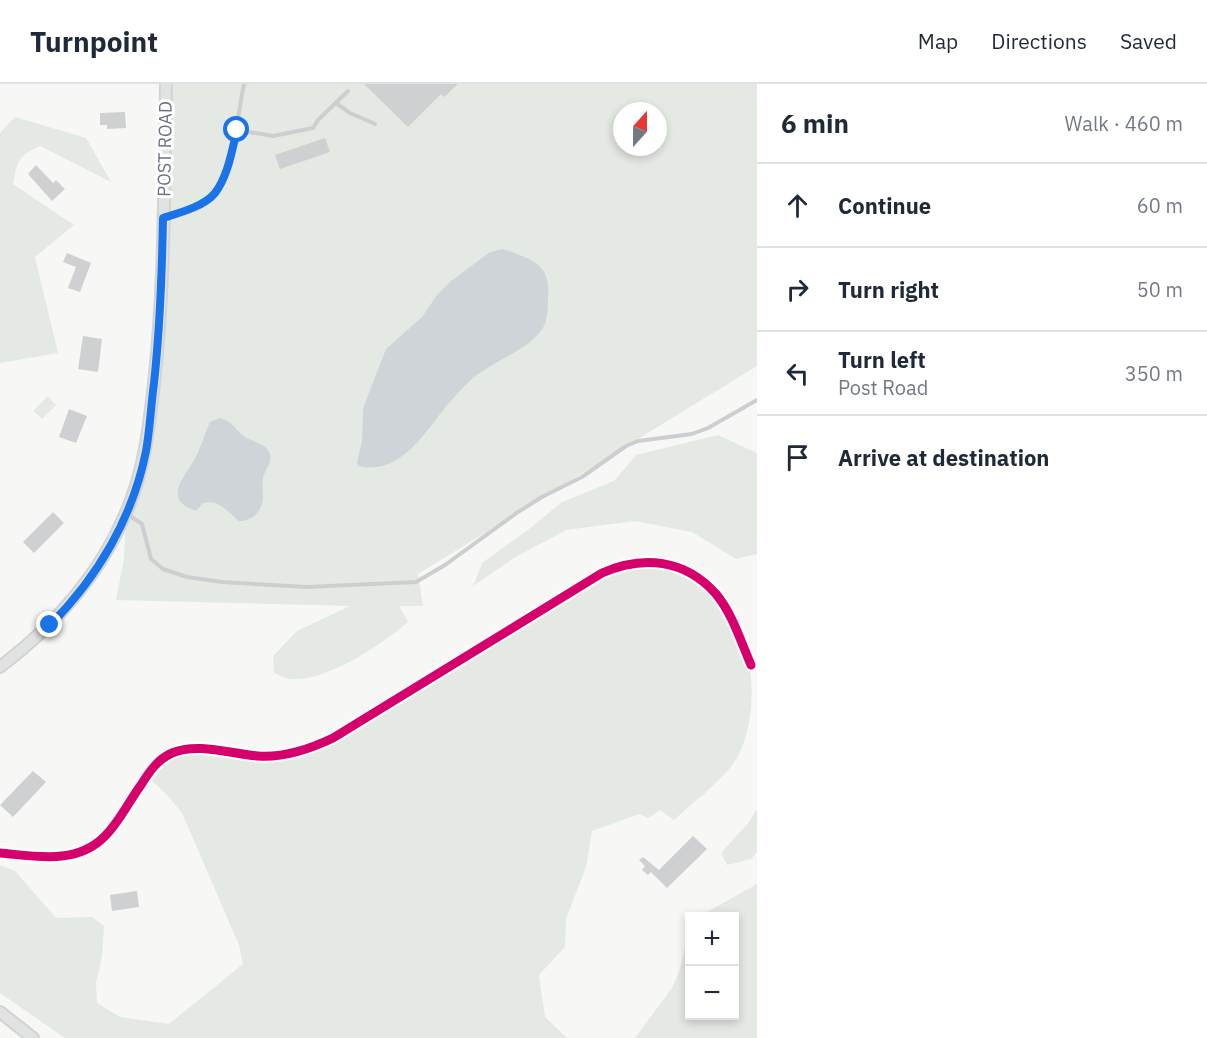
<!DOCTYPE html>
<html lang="en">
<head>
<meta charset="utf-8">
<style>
	body { margin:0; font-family:"IBM Plex Sans",sans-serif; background:#f2f2f3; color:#1f2937 }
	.controls { position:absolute; right:18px; bottom:18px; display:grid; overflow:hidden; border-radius:0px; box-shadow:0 3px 9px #0003 }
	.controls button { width:54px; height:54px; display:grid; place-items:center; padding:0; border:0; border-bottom:2px solid #e0e1e3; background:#fff; color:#1f2937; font:30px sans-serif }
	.compass { position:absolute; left:613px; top:18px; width:54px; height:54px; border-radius:50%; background:#fff; box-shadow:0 3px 9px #0003; rotate:21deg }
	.stop { position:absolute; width:18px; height:18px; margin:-14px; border:4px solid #1a73e8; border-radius:50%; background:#fff }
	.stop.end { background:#1a73e8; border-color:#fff; box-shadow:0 2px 6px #0008 }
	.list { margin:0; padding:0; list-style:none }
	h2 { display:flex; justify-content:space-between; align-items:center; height:78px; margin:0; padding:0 24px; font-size:26px }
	h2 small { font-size:20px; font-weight:400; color:#747a83 }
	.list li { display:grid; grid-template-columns:39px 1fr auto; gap:18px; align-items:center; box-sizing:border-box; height:84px; padding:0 24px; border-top:2px solid #e0e1e3 }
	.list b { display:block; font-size:22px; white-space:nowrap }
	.list p { margin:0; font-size:20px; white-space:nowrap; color:#747a83 }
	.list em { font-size:20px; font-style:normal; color:#747a83 }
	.icon { flex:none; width:33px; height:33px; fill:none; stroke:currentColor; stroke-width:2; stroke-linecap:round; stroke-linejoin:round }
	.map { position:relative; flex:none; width:757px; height:954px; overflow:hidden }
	header { display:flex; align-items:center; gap:36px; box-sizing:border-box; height:84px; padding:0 30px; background:#fff; border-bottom:2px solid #e0e1e3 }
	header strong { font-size:28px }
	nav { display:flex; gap:33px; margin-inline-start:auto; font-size:21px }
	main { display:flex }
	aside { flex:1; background:#fff }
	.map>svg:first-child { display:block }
	.green { fill:#e5e9e4; fill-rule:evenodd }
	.water { fill:#cfd4d9 }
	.building { fill:#cfd0d1 }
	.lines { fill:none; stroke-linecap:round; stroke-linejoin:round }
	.secondary-casing { stroke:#d3d3d4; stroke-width:14 }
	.service { stroke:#cdced0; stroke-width:4 }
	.minor { stroke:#cdced0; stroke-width:7 }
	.secondary { stroke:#e1e2e2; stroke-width:10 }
	.cycleway-casing { stroke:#fff; stroke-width:13 }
	.cycleway { stroke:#d6006c; stroke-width:9 }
	.route { stroke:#1a73e8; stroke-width:8 }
	.labels { text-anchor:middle; stroke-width:6; stroke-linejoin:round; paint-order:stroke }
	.street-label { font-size:18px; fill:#687285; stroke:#fff }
</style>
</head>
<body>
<header>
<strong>Turnpoint</strong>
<nav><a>Map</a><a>Directions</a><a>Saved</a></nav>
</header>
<main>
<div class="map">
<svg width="757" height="954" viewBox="0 0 757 954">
	<rect width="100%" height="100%" fill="#f7f7f6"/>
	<g class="green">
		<path d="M 166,0 L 757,0 L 757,282 L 418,490 L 423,522 L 399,522 L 408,538 C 381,561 328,597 292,595 C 286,595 279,591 274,589 L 273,572 L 297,547 L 350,522 L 116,516 L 124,475 L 126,430 L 138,398 L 159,249 ZM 622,27 L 658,27 L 658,63 L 622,63 Z"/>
		<path d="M 15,33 L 86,54 L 111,98 L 40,62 C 18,72 17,77 13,100 L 74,141 L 35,173 L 58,269 L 0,279 L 0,49 Z"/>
		<polygon points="48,312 56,321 42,335 33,327"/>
		<polygon points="718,351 757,369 757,470 736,475 692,448 635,437 566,446 514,474 473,502 482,479 533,442 562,418 614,397 636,371"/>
		<path d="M 642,481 C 663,483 685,486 702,500 C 721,517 730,539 740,562 C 743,570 749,578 750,587 C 754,615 751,647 738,672 C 727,693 692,719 674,736 L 660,726 L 648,734 L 639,730 L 592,747 L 586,783 L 566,835 L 565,863 L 539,891 L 545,933 L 567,954 L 65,954 L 0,909 L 0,781 L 15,787 L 56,834 L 92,833 L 104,842 L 102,873 L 96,899 L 97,919 L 120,933 L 169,940 L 243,880 L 239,861 L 182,729 L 167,711 L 152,697 L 152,690 L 171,672 L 197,669 L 271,676 L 302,671 L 343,653 L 601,493 L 619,485 Z"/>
		<polygon points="757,725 757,768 751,775 727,781 721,769 749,738"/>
		<polygon points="757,800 757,954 635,954 672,904 679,888 689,848 690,932 734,932 734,832 700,832"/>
	</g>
	<g class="water">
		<path d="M 503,165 C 529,175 551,178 548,212 C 548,221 548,236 543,244 C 529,265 500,274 480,289 C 469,296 459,308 450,318 C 427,344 402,393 358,382 L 357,378 L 362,357 L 363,324 L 386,265 L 422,233 L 437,211 L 451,197 L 490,168 Z"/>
		<path d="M 220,334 C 233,337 235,346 245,353 C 253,358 265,359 269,368 C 274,376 265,386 263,394 C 262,401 263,406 263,413 C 263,427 252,437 239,437 C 227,428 220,415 203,419 L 196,427 C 164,416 181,397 193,378 C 200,367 204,351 210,338 Z"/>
	</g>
	<g class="building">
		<polygon points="364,0 458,0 444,13 441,10 408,43"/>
		<polygon points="125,28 126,44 107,45 107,41 100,41 100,29"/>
		<polygon points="325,54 330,68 280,85 275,71"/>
		<polygon points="36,81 53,99 56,96 65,105 52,117 28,90"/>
		<polygon points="67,169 91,179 80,208 68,204 76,183 63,178"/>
		<polygon points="83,252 102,255 98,288 78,285"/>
		<polygon points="69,325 87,332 76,359 59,353"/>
		<polygon points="53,428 64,439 34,469 23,458"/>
		<polygon points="33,687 46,698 13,733 0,721"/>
		<polygon points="693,752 707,765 667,804 651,788 648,791 642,786 645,782 639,776 643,773 659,786"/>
		<polygon points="137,807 139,823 112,827 110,811"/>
	</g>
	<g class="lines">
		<defs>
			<g id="secondary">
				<path d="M 0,583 C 54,542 98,494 125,431 C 144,389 149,344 154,299 C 165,200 164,100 166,0"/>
				<polyline points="0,928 33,954"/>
			</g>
		</defs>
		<use href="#secondary" class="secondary-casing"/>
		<g class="service">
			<polyline points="336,19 350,29 375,40"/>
			<polyline points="237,46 273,52 313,44 318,36 348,7"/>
			<path d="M 167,133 C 183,128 200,123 213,111 C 233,93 238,27 244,0"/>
			<polyline points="127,430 142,440 151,475 163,485 187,493 222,498 307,503 416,498 445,481 518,428 542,413 582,393 626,362 638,357 692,350 708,344 757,316"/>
		</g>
		<path class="minor" d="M 0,769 C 35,772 76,781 104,753 C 119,739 129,717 141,701 C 149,688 158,675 172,669 C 198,658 231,670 258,672 C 285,674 310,665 333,654 L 602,489 C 643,471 685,475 716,510 C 732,529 741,558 751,581"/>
		<use href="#secondary" class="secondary"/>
		<defs>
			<path id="cycleway" d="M 0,769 C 35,772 76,781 104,753 C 119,739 129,717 141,701 C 149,688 158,675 172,669 C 198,658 231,670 258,672 C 285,674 310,665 333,654 L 602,489 C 643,471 685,475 716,510 C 732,529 741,558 751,581"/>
		</defs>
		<use href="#cycleway" class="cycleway-casing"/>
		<use href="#cycleway" class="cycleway"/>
	</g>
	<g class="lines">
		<path class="route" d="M 50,541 C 98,493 133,433 146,367 C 150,345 151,321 154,299 C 160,244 162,189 163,134 C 179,129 205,122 215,109 C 228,92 232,66 237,46"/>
	</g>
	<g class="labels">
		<g class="street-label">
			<text transform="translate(165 65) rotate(-89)" y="6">POST ROAD</text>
		</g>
	</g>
</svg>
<div class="controls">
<button>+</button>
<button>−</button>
</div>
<svg class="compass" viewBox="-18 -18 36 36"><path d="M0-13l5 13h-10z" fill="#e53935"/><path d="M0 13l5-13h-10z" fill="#747a83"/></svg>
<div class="stop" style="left:237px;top:46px"></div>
<div class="stop end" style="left:50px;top:541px"></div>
</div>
<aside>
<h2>6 min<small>Walk · 460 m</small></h2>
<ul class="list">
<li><svg class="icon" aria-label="ahead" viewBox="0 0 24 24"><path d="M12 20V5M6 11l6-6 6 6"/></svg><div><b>Continue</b></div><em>60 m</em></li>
<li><svg class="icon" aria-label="right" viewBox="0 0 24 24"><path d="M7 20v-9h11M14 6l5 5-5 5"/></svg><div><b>Turn right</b></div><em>50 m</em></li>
<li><svg class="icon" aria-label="left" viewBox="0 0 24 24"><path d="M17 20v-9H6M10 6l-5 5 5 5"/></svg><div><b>Turn left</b><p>Post Road</p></div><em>350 m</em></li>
<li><svg class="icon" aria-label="arrive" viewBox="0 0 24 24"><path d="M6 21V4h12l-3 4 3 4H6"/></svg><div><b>Arrive at destination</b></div></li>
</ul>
</aside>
</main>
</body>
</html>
